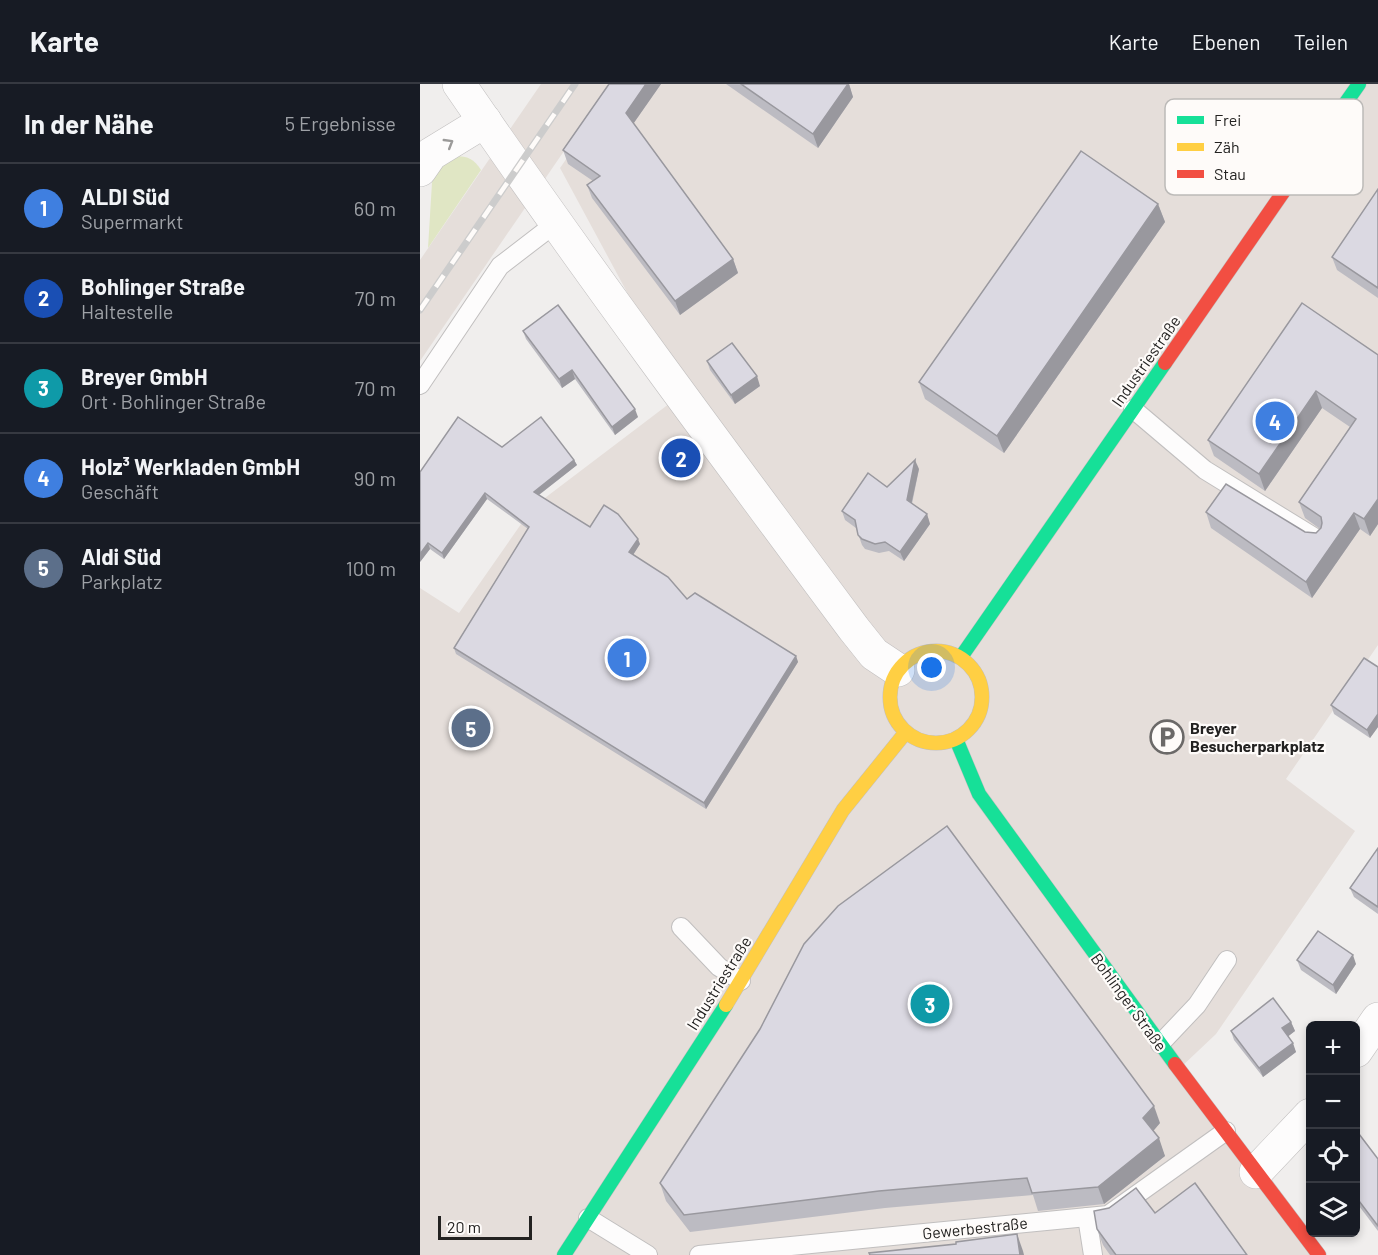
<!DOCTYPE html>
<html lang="de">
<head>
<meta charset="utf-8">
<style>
	body { margin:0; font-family:Barlow,sans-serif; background:#20242c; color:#f1f3f6 }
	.controls { position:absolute; right:18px; bottom:18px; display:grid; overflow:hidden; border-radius:9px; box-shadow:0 3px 9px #0003 }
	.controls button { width:54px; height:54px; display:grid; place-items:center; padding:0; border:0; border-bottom:2px solid #363941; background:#171b24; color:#f1f3f6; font:30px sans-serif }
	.scale { position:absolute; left:18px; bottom:15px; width:94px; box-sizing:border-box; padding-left:6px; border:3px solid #232221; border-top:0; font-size:16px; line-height:21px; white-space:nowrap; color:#232221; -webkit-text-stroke:4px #fefbf9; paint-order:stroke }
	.you { position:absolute; left:512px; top:584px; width:21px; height:21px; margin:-15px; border:4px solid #fff; border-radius:50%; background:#1a73e8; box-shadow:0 0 0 9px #1a73e833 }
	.badge { display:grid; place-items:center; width:39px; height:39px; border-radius:50%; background:#2563eb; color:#fff; font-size:20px; font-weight:700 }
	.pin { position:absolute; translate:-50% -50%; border:3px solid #fff; box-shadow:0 2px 6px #0006 }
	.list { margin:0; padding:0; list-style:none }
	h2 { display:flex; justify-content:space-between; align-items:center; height:78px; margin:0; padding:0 24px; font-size:26px }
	h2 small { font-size:20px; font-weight:400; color:#9ea1a6 }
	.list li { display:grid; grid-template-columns:39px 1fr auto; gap:18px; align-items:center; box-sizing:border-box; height:90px; padding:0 24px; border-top:2px solid #363941 }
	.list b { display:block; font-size:22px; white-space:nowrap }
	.list p { margin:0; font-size:20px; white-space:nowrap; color:#9ea1a6 }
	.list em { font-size:20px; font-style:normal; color:#9ea1a6 }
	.icon { flex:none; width:33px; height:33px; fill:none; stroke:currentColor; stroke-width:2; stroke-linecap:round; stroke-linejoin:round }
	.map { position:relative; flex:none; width:958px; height:1171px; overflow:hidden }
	header { display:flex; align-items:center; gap:36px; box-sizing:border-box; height:84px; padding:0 30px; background:#171b24; border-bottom:2px solid #363941 }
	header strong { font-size:28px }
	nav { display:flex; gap:33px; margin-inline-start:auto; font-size:21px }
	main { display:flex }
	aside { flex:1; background:#171b24 }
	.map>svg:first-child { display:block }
	.built { fill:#e5deda }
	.green { fill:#e0e6c4 }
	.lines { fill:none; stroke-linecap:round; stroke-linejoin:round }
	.lane-casing { stroke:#c1bfbf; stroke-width:20 }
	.street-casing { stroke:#c1bfbf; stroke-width:34 }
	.fast-casing { stroke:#c1bfbf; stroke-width:15 }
	.slow-casing { stroke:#c1bfbf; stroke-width:15 }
	.jam-casing { stroke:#c1bfbf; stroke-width:15 }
	.lane { stroke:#fdfcfc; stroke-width:18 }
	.street { stroke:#fdfcfc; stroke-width:33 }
	.fast { stroke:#16e098; stroke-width:14 }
	.slow { stroke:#ffcf43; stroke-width:14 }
	.jam { stroke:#f24e42; stroke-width:14 }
	.rail-casing { stroke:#ccc; stroke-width:7 }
	.rail { stroke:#fefbf9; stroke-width:4.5; stroke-dasharray:14; stroke-linecap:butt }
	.wall { fill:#bcbbc2 }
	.shaded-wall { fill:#99989e }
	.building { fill:#dbd9e2; stroke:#99989e; stroke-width:1.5 }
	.oneway { stroke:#9b9a99 }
	.labels { text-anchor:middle; stroke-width:4.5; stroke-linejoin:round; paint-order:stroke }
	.street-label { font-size:16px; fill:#232221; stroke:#fefbf9 }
	.poi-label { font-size:16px; font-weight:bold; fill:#232221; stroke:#fefbf9; text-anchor:start }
	.key { fill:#fefbf9; stroke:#bcbab8; stroke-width:1.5 }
	.key-label { font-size:16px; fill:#232221 }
</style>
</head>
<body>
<header>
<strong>Karte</strong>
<nav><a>Karte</a><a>Ebenen</a><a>Teilen</a></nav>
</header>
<main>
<aside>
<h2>In der Nähe<small>5 Ergebnisse</small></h2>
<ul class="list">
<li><span class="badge" style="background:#3f7fe0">1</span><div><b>ALDI Süd</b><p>Supermarkt</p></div><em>60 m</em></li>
<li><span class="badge" style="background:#1a4fb4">2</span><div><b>Bohlinger Straße</b><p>Haltestelle</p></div><em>70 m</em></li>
<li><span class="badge" style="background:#0f9aa8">3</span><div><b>Breyer GmbH</b><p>Ort · Bohlinger Straße</p></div><em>70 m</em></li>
<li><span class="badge" style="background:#3f7fe0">4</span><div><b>Holz³ Werkladen GmbH</b><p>Geschäft</p></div><em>90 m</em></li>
<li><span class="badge" style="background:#5c6f8a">5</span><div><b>Aldi Süd</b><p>Parkplatz</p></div><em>100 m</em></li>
</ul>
</aside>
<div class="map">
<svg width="958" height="1171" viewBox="0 0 958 1171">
	<rect width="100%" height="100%" fill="#f0eeed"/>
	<g class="built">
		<polygon points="121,0 190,0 0,277 0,176"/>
		<polygon points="198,0 958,0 958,561 866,695 935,747 796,950 759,985 899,1171 0,1171 0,504 39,529 113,423 262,310 140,84"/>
	</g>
	<path class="green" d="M 35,72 C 48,72 54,75 61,86 L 8,164 L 12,99 L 15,85 Z"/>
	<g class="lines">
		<defs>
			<g id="lane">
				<polyline points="0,301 80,182 136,139"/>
				<polyline points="713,325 785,386 897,455"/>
				<polyline points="261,843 299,883 321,897"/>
				<polyline points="740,960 777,921 807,876"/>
				<polyline points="667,1133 673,1171"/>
				<polyline points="168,1134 228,1171"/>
				<polyline points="279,1171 688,1131 806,1047"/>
			</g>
			<g id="street">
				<path d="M 39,0 C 166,185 300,365 434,545 L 454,570 L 478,586"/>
				<polyline points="0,86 11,70 65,37"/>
				<polyline points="936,967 958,935"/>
				<polyline points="836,1088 890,1031"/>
			</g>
			<g id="fast">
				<polyline points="882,81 939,0"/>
				<polyline points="541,573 745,279"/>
				<polyline points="536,655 559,710 755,980"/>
				<polyline points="144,1171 306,921"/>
			</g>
			<g id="slow">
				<circle cx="516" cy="613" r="46"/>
				<polyline points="306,921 423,726 486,648"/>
			</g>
			<g id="jam">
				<polyline points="745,279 882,81"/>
				<polyline points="755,980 899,1171"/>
			</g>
		</defs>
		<use href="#lane" class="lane-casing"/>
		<use href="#street" class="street-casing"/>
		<use href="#fast" class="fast-casing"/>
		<use href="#slow" class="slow-casing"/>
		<use href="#jam" class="jam-casing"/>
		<use href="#lane" class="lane"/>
		<use href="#street" class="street"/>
		<use href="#fast" class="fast"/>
		<use href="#slow" class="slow"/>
		<use href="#jam" class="jam"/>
		<defs>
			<polyline id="rail" points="0,226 155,0"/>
		</defs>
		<use href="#rail" class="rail-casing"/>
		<use href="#rail" class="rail"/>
	</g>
	<g class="wall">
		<polygon points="189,0 241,0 213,40 313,175 318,189 260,231 172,114 167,101 173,97 148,80 143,66"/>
		<polygon points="306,0 429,0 433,13 398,64"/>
		<polygon points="958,105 958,214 917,186 912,173"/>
		<polygon points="738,120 745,138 584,369 505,315 499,298"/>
		<polygon points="103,247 218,333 195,351 155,295 142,304 106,255"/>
		<polygon points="958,271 958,440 950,452 940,445 892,514 791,444 786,428 885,448 896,449 900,445 885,434 879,418 930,343 902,324 845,407 794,372 788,356"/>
		<polygon points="287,277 340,302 315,320 290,286"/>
		<polygon points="38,333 82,363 154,376 157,381 119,411 170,443 220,460 213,471 267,515 376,572 378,578 286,725 36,570 34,564 108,445 67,415 24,475 10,465 0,478"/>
		<polygon points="499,385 492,420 507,430 510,440 484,477 469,467 459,469 445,465 442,461 436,444 425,436 422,427 467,403"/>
		<polygon points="958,583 958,643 950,654 914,630 911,621"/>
		<polygon points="958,764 958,830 934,813 930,804"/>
		<polygon points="877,876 936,880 916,910 881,886"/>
		<polygon points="871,938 875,947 868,952 876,968 843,993 814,956 811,947"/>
		<polygon points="740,1039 733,1047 745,1072 684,1120 618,1127 613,1111 465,1124 270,1148 246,1117 240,1099"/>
		<polygon points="936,1053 958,1075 958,1147 936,1118"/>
		<polygon points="735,1129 827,1171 690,1171 683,1161 677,1145"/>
	</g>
	<g class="shaded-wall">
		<polygon points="226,0 241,0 211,43 206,29"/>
		<polygon points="428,0 429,0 433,13 398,64 393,50"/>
		<polygon points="738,120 745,138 584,369 577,352"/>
		<polygon points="313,175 318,189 260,231 255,217"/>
		<polygon points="152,286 155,295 142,304 139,295"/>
		<polygon points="337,292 340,302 315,320 311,311"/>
		<polygon points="896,307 902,324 845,407 839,390"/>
		<polygon points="215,325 218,333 195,351 192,343"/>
		<polygon points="154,376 157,381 116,413 114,408"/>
		<polygon points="495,376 499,385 490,426 487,416"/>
		<polygon points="65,409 67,415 24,475 22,469"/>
		<polygon points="958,415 958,440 950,452 944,435"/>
		<polygon points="934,429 940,445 892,514 886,498"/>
		<polygon points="507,430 510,440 484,477 480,468"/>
		<polygon points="218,455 220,460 211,474 209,468"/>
		<polygon points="8,459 10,465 0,478 0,470"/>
		<polygon points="376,572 378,578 286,725 284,719"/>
		<polygon points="958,630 958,643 950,654 947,646"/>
		<polygon points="933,871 936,880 916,910 913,901"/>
		<polygon points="871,938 875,947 866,954 862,944"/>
		<polygon points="873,959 876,968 843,993 839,984"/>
		<polygon points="734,1022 740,1039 729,1052 723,1034"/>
		<polygon points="739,1054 745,1072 684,1120 678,1103"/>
		<polygon points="597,1150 603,1167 604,1171 600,1171"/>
	</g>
	<g class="building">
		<polygon points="189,0 226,0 206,29 313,175 255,217 167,101 180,92 143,66"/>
		<polygon points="321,0 428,0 393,50"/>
		<polygon points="661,67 738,120 577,352 499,298"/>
		<polygon points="958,105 958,204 912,173"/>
		<polygon points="882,219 958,271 958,415 944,435 934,429 886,498 786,428 806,400 885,448 896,449 901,444 902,439 901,433 879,418 936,335 896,307 839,390 788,356"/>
		<polygon points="138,221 215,325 192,343 152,286 139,295 103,247"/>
		<polygon points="312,259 337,292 311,311 287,277"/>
		<polygon points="38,333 82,363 121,333 154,376 114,408 170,443 184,421 198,430 218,455 209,468 248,493 267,515 275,509 376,572 284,719 34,564 109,443 65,409 22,469 8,459 0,470 0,388"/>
		<polygon points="495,376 487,416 507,430 480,468 465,458 455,460 442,455 438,451 435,436 422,427 448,389 467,403"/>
		<polygon points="944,574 958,583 958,630 947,646 911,621"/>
		<polygon points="527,742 734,1022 723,1034 739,1054 678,1103 612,1109 607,1094 459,1107 264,1131 240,1099 340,945 384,860 418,822"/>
		<polygon points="958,764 958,823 930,804"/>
		<polygon points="898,847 933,871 913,901 877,876"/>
		<polygon points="853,914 871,938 862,944 873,959 839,984 811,947"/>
		<polygon points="939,1050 958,1075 958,1142 936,1113 936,1053"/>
		<polygon points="775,1099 827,1171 696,1171 677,1145 674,1127 689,1124 716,1104 735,1129"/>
		<polygon points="597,1150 600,1171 450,1171 449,1169 536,1160 536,1158"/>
	</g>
	<defs><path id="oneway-chevron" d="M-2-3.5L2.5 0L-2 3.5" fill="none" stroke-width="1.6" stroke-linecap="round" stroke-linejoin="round" transform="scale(1.5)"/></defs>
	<use class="oneway" href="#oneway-chevron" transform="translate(29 59) rotate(-31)"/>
	<defs>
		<symbol id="parking-ring" viewBox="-11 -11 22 22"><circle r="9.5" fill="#fefbf9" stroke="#6b6968" stroke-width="1.5"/><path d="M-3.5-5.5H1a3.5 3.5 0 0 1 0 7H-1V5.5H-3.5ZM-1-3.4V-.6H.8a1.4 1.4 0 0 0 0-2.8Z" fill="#6b6968"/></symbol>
	</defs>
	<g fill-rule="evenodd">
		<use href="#parking-ring" x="728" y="634" width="38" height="38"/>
	</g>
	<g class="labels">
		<g class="street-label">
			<text transform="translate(726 277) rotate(-55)" y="6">Industriestraße</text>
			<text transform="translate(299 899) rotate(-58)" y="6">Industriestraße</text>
			<text transform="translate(709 918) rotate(54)" y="6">Bohlinger Straße</text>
			<text transform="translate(555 1144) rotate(-6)" y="6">Gewerbestraße</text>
		</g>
		<g class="poi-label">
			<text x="770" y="650">Breyer<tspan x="770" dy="18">Besucherparkplatz</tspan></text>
		</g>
	</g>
	<rect x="745" y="15" width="198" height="96" rx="9" class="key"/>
	<rect x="757" y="32" width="27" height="8" fill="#16e098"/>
	<rect x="757" y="59" width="27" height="8" fill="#ffcf43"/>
	<rect x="757" y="86" width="27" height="8" fill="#f24e42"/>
	<g class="key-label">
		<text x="794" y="42">Frei</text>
		<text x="794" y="69">Zäh</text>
		<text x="794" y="96">Stau</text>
	</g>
</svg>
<div class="controls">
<button>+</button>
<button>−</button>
<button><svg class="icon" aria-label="locate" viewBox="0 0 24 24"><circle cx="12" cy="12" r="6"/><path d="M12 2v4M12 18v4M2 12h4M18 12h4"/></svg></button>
<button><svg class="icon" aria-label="layers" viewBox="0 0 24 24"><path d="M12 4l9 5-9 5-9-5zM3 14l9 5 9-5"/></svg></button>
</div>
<div class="scale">20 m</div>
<div class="you"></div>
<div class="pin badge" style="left:207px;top:574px;background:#3f7fe0">1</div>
<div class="pin badge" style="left:261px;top:374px;background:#1a4fb4">2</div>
<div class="pin badge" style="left:510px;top:920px;background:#0f9aa8">3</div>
<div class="pin badge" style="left:855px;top:337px;background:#3f7fe0">4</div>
<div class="pin badge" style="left:51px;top:644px;background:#5c6f8a">5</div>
</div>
</main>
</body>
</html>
